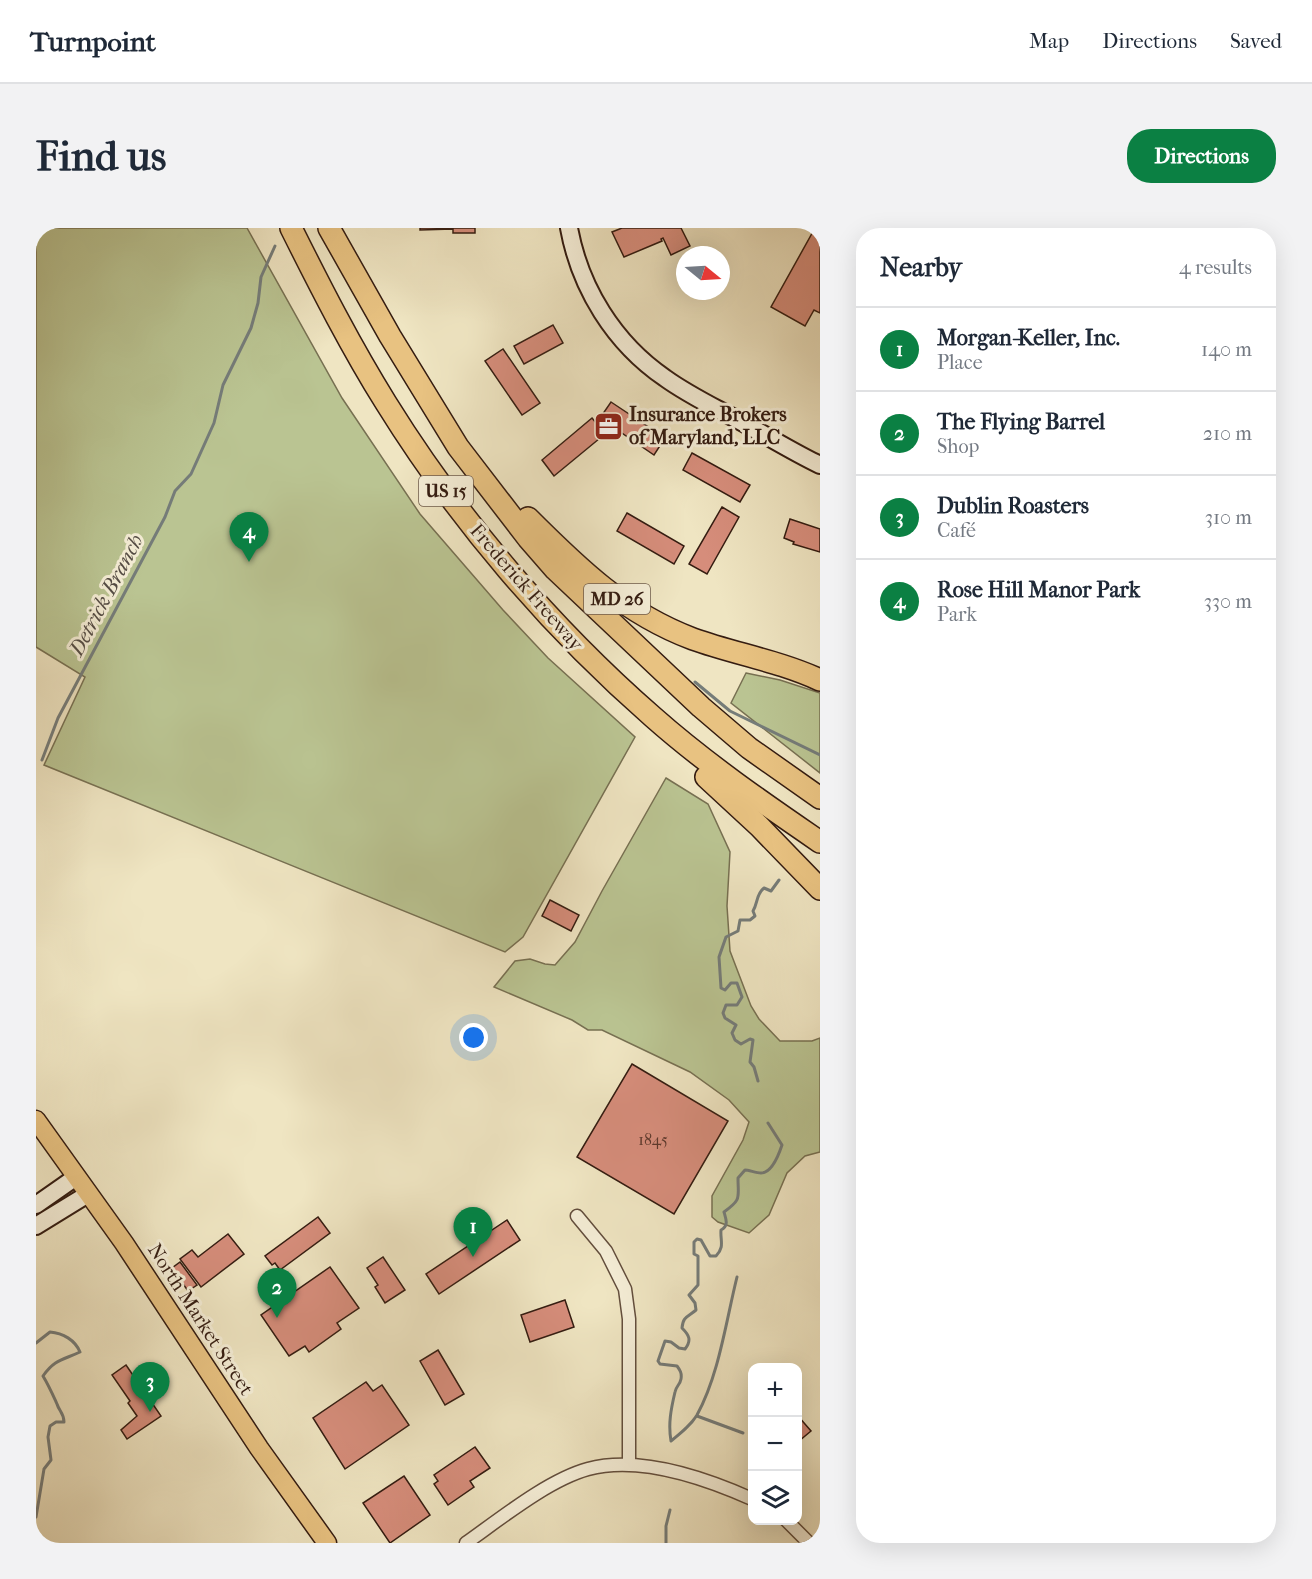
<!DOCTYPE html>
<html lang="en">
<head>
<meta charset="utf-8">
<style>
	body { margin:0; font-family:"IM FELL French Canon",serif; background:#f2f2f3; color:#1f2937 }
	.controls { position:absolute; right:18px; bottom:18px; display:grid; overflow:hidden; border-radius:12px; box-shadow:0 6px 24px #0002 }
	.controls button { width:54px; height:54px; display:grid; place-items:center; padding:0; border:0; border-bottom:2px solid #e0e1e3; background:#fff; color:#1f2937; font:30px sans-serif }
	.compass { position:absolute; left:640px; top:18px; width:54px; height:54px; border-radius:50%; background:#fff; box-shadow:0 6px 24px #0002; rotate:108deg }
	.you { position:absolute; left:438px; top:810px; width:21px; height:21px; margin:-15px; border:4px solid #fff; border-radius:50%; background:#1a73e8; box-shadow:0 0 0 9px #1a73e833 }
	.badge { display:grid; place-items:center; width:39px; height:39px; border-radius:50%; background:#0b8043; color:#fff; font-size:20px; font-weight:700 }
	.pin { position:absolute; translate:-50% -50px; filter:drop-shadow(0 2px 3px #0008) }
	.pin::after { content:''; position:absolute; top:32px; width:21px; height:18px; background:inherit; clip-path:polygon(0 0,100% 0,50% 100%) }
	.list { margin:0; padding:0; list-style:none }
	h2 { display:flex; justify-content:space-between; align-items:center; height:78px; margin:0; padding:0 24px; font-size:26px }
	h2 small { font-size:20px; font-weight:400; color:#747a83 }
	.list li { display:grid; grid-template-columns:39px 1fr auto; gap:18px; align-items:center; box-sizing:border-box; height:84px; padding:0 24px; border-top:2px solid #e0e1e3 }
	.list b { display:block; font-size:22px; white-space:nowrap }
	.list p { margin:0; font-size:20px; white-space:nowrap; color:#747a83 }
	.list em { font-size:20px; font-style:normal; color:#747a83 }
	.icon { flex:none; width:33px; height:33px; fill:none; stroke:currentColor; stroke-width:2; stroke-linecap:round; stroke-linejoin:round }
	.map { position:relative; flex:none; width:784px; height:1315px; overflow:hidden; border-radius:24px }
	header { display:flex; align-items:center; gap:36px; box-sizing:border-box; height:84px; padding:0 30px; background:#fff; border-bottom:2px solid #e0e1e3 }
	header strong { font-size:28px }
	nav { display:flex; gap:33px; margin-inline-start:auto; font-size:21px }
	.intro { display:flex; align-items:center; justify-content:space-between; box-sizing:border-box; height:144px; padding:0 36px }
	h1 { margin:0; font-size:42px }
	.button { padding:15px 27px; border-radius:24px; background:#0b8043; color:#fff; font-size:21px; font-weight:700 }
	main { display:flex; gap:36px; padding:0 36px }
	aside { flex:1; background:#fff; border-radius:24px; box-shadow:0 6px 24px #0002 }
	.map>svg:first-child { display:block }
	.green { fill:#bac492; stroke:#777052; stroke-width:1.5 }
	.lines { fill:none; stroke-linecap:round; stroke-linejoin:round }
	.stream { stroke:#757c79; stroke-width:3 }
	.building { fill:#d68d7b; stroke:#341c11; stroke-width:1.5 }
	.street-casing { stroke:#634e3d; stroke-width:15 }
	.secondary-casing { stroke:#341c11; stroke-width:20 }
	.primary-casing { stroke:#341c11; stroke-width:21 }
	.highway-casing { stroke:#341c11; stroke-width:24 }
	.street { stroke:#f5eed7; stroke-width:12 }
	.secondary { stroke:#f5eed7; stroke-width:16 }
	.primary { stroke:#e8c281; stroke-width:18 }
	.highway { stroke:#e8c281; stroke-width:21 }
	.labels { text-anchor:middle; stroke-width:6; stroke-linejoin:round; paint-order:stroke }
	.number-label { font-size:16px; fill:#5c382c }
	.shield { fill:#f5eed7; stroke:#6e5b4c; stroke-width:1.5 }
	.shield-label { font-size:18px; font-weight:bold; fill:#341c11 }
	.poi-label { font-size:20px; font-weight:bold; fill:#341c11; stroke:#f5eed7; text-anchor:start }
	.street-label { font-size:20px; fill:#341c11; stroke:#f5eed7 }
	.water-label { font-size:21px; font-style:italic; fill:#544c45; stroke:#f5eed7 }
</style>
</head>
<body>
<header>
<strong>Turnpoint</strong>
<nav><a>Map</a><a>Directions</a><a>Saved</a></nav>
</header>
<div class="intro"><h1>Find us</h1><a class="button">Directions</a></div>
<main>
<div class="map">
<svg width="784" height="1315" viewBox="0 0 784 1315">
	<rect width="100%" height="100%" fill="#efe5c2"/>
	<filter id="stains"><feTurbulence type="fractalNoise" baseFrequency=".00333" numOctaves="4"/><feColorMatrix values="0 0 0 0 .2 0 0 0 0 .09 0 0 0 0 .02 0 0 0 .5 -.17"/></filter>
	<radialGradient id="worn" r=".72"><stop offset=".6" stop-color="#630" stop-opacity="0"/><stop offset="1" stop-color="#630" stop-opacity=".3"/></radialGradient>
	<g class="green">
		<polygon points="0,0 211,0 306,170 384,286 467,382 512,430 599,509 487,709 469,724 8,537 49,449 0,419"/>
		<polygon points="710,445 744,452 784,465 784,545 695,475"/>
		<polygon points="630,550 672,576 694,624 691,678 694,723 715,778 723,791 744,813 776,813 784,810 784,924 769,928 751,945 733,987 713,1005 682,994 676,989 676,968 707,912 713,894 693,872 654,844 566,802 552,802 536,792 458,759 479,733 494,731 509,736 519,737 539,714 566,663"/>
	</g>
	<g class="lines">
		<g class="stream">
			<polyline points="659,454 694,483 784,527"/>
			<polyline points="6,532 22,490 129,289 139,263 155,246 178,195 187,157 215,100 222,75 225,49 239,18"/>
			<path d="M 722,853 L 718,839 L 714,834 L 717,812 L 714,811 L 705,816 L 699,812 L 696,805 L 700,797 L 689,790 L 687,785 L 690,777 L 701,777 L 706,769 L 701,755 L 695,755 L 689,762 L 685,760 L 683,729 L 690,709 L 702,703 L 704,692 L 714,692 L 719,688 L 717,683 C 722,675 720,666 728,660 L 735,663 L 743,652"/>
			<path d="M 701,1049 C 690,1093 683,1147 661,1187 C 655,1197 645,1205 635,1213 C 632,1196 635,1181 639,1164 C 640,1158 644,1157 645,1151 C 646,1145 644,1142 641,1138 L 624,1136 L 622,1133 L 629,1113 L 635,1114 L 643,1120 L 649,1121 C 656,1112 653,1107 646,1100 C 647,1088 652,1089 660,1082 L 659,1075 L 653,1067 L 662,1057 L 662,1028 L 658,1026 L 658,1014 L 661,1011 L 665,1012 L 674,1028 L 680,1028 C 689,1019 684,1012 685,1002 C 693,998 690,991 688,984 C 706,971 702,970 702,950 L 709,942 C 713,942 720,945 725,945 C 736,945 743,926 746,917 L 732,895"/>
			<path d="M 0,1115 L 14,1104 C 27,1105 39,1112 44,1124 C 27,1132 19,1131 7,1148 C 13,1158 16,1165 21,1176 C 23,1183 28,1185 28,1194 L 20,1194 L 14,1198 L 12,1209 L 15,1232 L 8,1241 L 0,1289"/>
			<polyline points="661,1188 707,1205"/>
			<polyline points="630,1315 630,1298 634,1282"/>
		</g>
	</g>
	<g class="building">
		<polygon points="384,0 439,0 439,5 417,5 417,1 384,2"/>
		<polygon points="586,0 645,0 654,18 635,27 627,10 625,11 626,13 588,29 576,4"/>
		<polygon points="779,0 784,0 784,85 778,82 769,98 735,79"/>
		<polygon points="517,97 527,115 488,136 478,118"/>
		<polygon points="467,121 504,175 486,187 449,133"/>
		<polygon points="575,174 629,210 618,227 564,190"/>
		<polygon points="556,190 569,206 518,248 506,232"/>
		<polygon points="656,225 714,257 704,274 647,242"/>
		<polygon points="686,279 703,289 671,346 653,336"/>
		<polygon points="591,285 648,318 638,336 581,303"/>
		<polygon points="754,291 784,301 784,324 757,316 758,314 748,310"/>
		<polygon points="514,672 543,687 535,703 506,688"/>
		<polygon points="596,836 692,893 638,986 541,929"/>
		<polygon points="282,989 294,1005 244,1042 239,1035 236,1037 229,1028"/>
		<polygon points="471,992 484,1012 403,1066 390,1046"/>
		<polygon points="192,1006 208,1026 165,1059 144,1031 156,1022 162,1029"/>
		<polygon points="347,1029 369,1062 349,1075 339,1059 342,1057 331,1040"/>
		<polygon points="144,1034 161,1057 152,1063 136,1040"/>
		<polygon points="294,1039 323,1080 301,1095 305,1101 273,1124 269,1118 253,1128 225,1087"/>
		<polygon points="529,1072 538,1099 494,1114 485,1087"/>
		<polygon points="402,1122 428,1166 409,1177 384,1133"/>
		<polygon points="90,1137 125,1188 91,1211 85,1202 101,1188 92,1175 94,1173 76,1147"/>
		<polygon points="330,1154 337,1163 346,1157 373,1197 309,1241 277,1190"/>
		<polygon points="762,1188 775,1203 763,1213 762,1211"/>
		<polygon points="439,1219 454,1240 434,1253 438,1259 412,1277 398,1256 402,1253 398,1247"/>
		<polygon points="368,1248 394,1287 354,1315 327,1275"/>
	</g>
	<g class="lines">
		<defs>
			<g id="street">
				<polyline points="541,988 570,1023 589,1061 593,1091 593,1236"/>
				<polyline points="750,1292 773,1315"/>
				<path d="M 430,1315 C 464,1291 512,1252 552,1241 C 604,1227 669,1250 716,1271"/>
			</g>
			<g id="secondary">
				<path d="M 533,0 C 544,60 578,115 629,150 C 651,166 676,178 700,191 C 728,206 755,223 784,237"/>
				<polyline points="0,977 40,949"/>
				<polyline points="0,998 52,966"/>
			</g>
			<polyline id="primary" points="0,892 88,1015 223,1220 291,1315"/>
			<g id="highway">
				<path d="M 255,0 C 285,60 315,119 350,175 C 422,291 514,399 617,489 C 669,535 727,575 784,614"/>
				<polyline points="293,0 354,108 422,219 492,310 519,341 665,479 713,520 784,570"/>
				<path d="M 492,290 C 543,341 588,385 657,411 C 699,426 743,433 784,452"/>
				<polyline points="670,549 723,598 784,661"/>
			</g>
		</defs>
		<use href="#street" class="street-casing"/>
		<use href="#secondary" class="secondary-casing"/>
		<use href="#primary" class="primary-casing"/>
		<use href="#highway" class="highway-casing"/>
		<use href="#street" class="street"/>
		<use href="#secondary" class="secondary"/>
		<use href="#primary" class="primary"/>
		<use href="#highway" class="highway"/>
	</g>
	<defs>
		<symbol id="office-square" viewBox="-11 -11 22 22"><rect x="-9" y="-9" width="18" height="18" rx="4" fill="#8f2418" stroke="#f5eed7"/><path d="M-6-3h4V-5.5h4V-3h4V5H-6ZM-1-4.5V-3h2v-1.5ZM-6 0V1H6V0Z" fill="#fff"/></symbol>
	</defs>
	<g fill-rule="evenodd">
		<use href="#office-square" x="556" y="182" width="33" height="33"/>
	</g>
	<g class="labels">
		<g class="number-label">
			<text x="617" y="917">1845</text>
		</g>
		<g class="shield">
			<rect x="383" y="248" width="54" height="30" rx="4.5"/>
			<rect x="548" y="356" width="66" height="30" rx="4.5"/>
		</g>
		<g class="shield-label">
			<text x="410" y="269">US 15</text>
			<text x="581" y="377">MD 26</text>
		</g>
		<g class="poi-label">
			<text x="593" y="193">Insurance Brokers<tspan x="593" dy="23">of Maryland, LLC</tspan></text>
		</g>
		<g class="street-label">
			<text transform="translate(491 359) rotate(49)" y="7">Frederick Freeway</text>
			<text transform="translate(165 1091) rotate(57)" y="7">North Market Street</text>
		</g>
		<g class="water-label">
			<text transform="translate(70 367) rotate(-62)" y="7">Detrick Branch</text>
		</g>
	</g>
	<rect width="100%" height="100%" filter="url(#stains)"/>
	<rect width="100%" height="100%" fill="url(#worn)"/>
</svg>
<div class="controls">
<button>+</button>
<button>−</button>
<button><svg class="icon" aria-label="layers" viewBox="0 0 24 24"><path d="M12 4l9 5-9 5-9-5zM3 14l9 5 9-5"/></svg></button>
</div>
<svg class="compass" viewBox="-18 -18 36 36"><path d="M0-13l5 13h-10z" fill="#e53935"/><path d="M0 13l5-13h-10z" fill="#747a83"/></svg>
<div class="you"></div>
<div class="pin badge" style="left:437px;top:1029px">1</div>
<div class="pin badge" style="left:241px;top:1090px">2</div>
<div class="pin badge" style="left:114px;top:1184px">3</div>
<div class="pin badge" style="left:213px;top:334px">4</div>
</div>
<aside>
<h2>Nearby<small>4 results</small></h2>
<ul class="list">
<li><span class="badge">1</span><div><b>Morgan-Keller, Inc.</b><p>Place</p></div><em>140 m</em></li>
<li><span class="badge">2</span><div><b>The Flying Barrel</b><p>Shop</p></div><em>210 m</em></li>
<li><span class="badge">3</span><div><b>Dublin Roasters</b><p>Café</p></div><em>310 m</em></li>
<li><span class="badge">4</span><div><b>Rose Hill Manor Park</b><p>Park</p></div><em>330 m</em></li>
</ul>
</aside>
</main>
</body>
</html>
